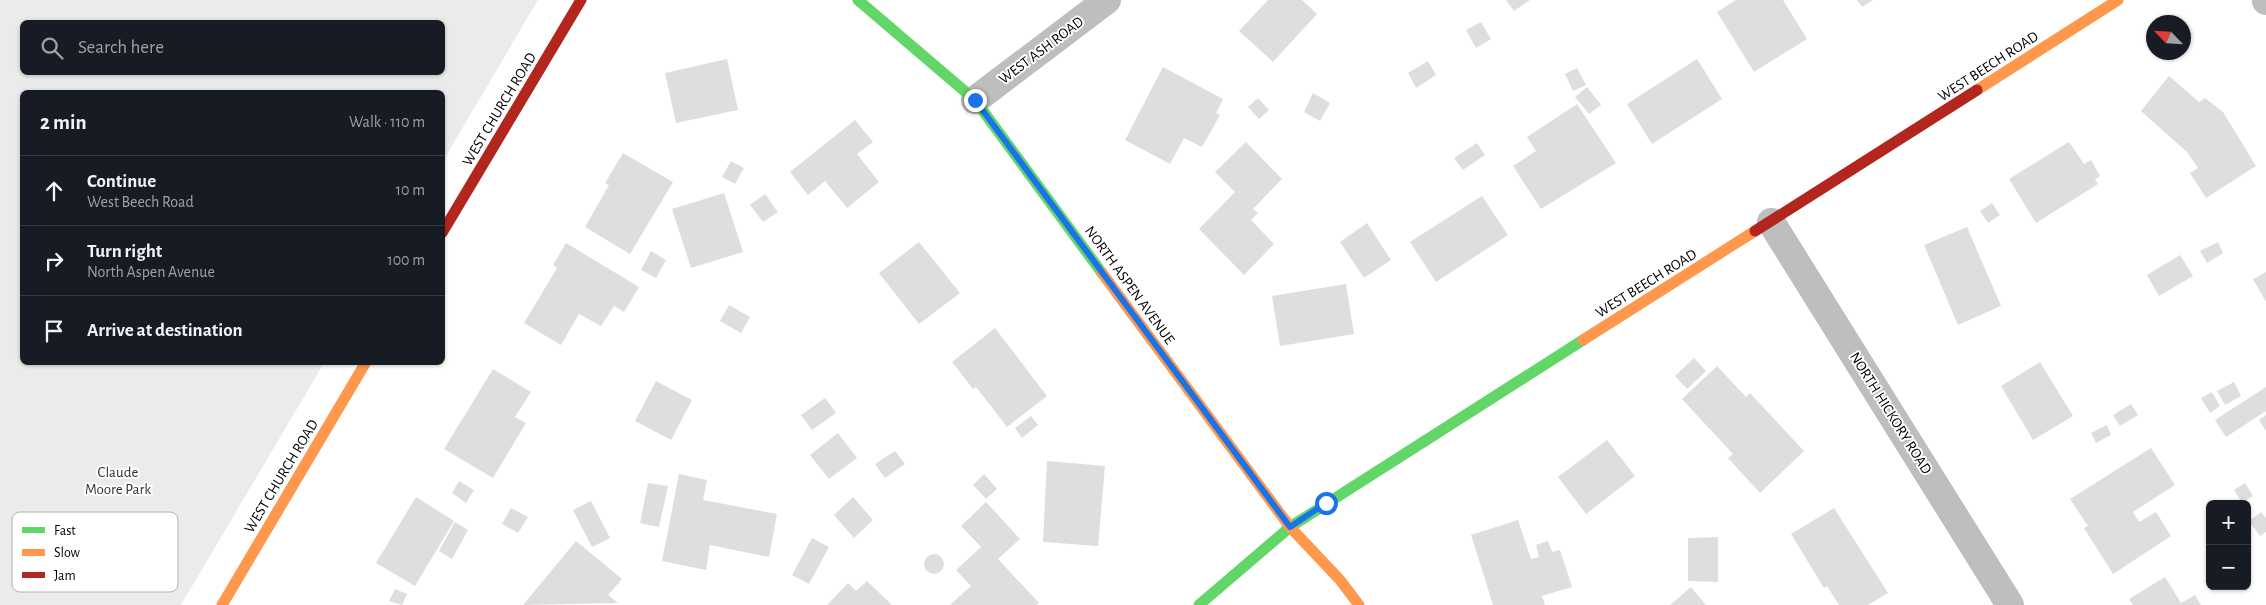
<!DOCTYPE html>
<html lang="en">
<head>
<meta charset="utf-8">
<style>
	body { margin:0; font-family:"Alegreya Sans",sans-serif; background:#20242c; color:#f1f3f6 }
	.controls { position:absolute; right:15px; bottom:15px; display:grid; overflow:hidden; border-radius:8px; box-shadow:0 1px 4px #0004 }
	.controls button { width:45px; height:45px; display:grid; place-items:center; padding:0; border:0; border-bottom:1px solid #363941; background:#171b24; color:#f1f3f6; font:25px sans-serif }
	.compass { position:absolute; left:2146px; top:15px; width:45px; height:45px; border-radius:50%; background:#171b24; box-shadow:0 1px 4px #0004; rotate:295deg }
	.stop { position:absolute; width:15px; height:15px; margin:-11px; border:4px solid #1a73e8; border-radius:50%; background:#fff }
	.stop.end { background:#1a73e8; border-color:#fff; box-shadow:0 1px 5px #0008 }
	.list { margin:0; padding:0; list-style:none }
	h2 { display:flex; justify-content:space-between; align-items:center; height:65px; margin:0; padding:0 20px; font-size:21px }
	h2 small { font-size:16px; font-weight:400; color:#9ea1a6 }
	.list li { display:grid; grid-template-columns:32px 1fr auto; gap:15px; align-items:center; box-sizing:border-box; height:70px; padding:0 20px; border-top:1px solid #363941 }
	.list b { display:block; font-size:19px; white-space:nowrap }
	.list p { margin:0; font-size:16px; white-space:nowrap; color:#9ea1a6 }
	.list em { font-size:16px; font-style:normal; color:#9ea1a6 }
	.icon { flex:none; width:28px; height:28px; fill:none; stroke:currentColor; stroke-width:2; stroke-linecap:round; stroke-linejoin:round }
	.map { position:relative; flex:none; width:2266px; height:605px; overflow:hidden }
	.search { position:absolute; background:#171b24; box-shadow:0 1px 4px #0004; left:20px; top:20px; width:425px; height:55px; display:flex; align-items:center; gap:12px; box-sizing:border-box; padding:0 18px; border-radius:8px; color:#9ea1a6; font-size:19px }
	.panel { position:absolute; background:#171b24; box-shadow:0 1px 4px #0004; left:20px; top:90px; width:425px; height:275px; border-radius:8px }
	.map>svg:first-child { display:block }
	.green { fill:#ebebeb; fill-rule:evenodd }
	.building { fill:#dedede }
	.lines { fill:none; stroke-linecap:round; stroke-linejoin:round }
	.street { stroke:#bebebe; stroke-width:28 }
	.fast { stroke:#63d668; stroke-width:11 }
	.slow { stroke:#ff974d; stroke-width:11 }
	.jam { stroke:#b3261e; stroke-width:11 }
	.route { stroke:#1a73e8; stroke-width:6 }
	.labels { text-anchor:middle; stroke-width:4; stroke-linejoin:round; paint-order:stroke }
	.street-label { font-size:15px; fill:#000; stroke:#fff }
	.park-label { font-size:15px; fill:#313131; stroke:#fff }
	.key { fill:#fff; stroke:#b2b2b2; stroke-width:1 }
	.key-label { font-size:14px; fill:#000 }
</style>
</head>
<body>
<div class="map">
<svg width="2266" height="605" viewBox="0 0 2266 605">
	<rect width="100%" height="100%" fill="#fff"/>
	<path class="green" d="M 0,0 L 538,0 L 443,161 L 442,92 L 22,92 L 22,362 L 324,363 L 181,605 L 0,605 ZM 22,22 L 442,22 L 442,72 L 22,72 Z"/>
	<g class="building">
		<polygon points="1268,0 1302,0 1317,14 1273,62 1239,31"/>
		<polygon points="1506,0 1530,0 1514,11"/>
		<polygon points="1736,0 1783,0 1807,39 1754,72 1717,12"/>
		<polygon points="1857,0 1873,0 1862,7"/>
		<polygon points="1481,22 1491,39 1476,48 1466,30"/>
		<polygon points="727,59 738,110 676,123 665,73"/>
		<polygon points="1697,59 1722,99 1652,144 1627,104"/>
		<polygon points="1428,61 1436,75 1416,88 1408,73"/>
		<polygon points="1163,67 1223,99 1216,113 1220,115 1202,147 1184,138 1170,164 1125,140"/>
		<polygon points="1577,68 1586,85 1573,91 1565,74"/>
		<polygon points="2169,76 2199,102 2205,98 2223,112 2256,166 2206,198 2190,173 2198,168 2187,152 2141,111"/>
		<polygon points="1587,87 1601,105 1589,114 1575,97"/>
		<polygon points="1313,93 1330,103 1320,121 1304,112"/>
		<polygon points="1258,98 1269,110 1259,119 1248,107"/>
		<polygon points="1577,104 1616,163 1541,209 1513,166 1536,151 1527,137"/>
		<polygon points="855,120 873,142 857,154 879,182 847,208 825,181 808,195 790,172"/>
		<polygon points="1246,142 1282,179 1253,209 1258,213 1251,220 1274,244 1244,275 1199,229 1235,192 1215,172"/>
		<polygon points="2069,142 2084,164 2091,160 2100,176 2095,179 2098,184 2036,223 2009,179"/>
		<polygon points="1477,143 1485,155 1463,170 1454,158"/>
		<polygon points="623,153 673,182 630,254 585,227 609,185 605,183"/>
		<polygon points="731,161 744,168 735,184 722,177"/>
		<polygon points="724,193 743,252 691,268 672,209"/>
		<polygon points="765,194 778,212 763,222 750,205"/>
		<polygon points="1482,196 1508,235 1436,282 1410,242"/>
		<polygon points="1992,203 2000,215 1988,223 1980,211"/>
		<polygon points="1367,223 1391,260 1364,278 1340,242"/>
		<polygon points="1967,227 2001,306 1958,325 1924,245"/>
		<polygon points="919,242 960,293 919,324 879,273"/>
		<polygon points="2218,242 2223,253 2207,263 2200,251"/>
		<polygon points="566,243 639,287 624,312 614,306 601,326 579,314 561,345 524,323 557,268 553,265"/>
		<polygon points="651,251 666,260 656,278 641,270"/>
		<polygon points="2180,255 2193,276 2159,296 2147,275"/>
		<polygon points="2266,272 2266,302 2253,279"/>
		<polygon points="1346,284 1354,334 1280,346 1272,296"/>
		<polygon points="729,305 750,317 741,333 720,321"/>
		<polygon points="995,328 1047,396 1007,427 976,387 973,389 952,362"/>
		<polygon points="1694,358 1706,371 1687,389 1675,376"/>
		<polygon points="2040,362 2073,416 2033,440 2001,386"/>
		<polygon points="1717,366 1746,397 1750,393 1804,451 1760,493 1728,458 1733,454 1682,399"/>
		<polygon points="493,369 531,392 515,417 526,423 493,478 444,449"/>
		<polygon points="656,381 692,400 671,440 635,421"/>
		<polygon points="2234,382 2241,396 2225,405 2217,391"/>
		<polygon points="2266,387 2266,411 2226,437 2215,420"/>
		<polygon points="2212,392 2220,406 2210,413 2201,398"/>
		<polygon points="825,398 836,413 812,430 801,415"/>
		<polygon points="2131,404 2138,415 2120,426 2113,415"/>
		<polygon points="2266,415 2266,431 2259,420"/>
		<polygon points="1031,416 1038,425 1022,438 1015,428"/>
		<polygon points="2107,425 2111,435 2096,443 2091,433"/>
		<polygon points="838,433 857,458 829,479 810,455"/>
		<polygon points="1607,440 1635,476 1586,514 1558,477"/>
		<polygon points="2151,448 2175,485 2133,512 2139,522 2156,512 2171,536 2113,574 2084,528 2088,526 2070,499"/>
		<polygon points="895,451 905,464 885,478 875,464"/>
		<polygon points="1047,461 1105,466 1098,546 1043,542"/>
		<polygon points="679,474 707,480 703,500 777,514 769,557 710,545 706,570 662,561"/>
		<polygon points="984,474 997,489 986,499 973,485"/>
		<polygon points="459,481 474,490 466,503 452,493"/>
		<polygon points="648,483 668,486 659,527 640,523"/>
		<polygon points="2245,483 2253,496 2242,503 2234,490"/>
		<polygon points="416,497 454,521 415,586 376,563"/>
		<polygon points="853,497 873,520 854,538 834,515"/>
		<polygon points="591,501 610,538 592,547 573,510"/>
		<polygon points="986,502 1020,539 998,559 1039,603 1036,605 950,605 971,586 956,570 981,547 961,526"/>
		<polygon points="511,508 528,517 518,533 502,524"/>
		<polygon points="1834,508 1888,593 1868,605 1839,605 1827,586 1824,588 1791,534"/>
		<polygon points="2261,512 2266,518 2266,532 2260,536 2249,521"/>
		<polygon points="1518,520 1531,559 1539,557 1536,545 1548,541 1552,552 1560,550 1572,587 1542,596 1545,605 1493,605 1471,535"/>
		<polygon points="455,522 468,530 452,559 439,551"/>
		<polygon points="1718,537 1718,582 1688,581 1688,538"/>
		<polygon points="812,538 829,547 809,584 792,575"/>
		<polygon points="576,541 622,579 608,595 618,603 523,605"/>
		<circle cx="934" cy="564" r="10"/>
		<polygon points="2165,577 2181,603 2195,595 2201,605 2133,605 2129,599"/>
		<polygon points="867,581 892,605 827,605 848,583 856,591"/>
		<polygon points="1691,587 1706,605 1670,605"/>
		<polygon points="395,589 407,594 402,605 389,601"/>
	</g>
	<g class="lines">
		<g class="street">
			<polyline points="2266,0 2266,1"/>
			<polyline points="975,100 1107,0"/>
			<polyline points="1771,222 2010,605"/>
		</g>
		<g class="fast">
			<polyline points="858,0 975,100 1102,273"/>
			<polyline points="1199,605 1290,527 1583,340"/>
		</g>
		<g class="slow">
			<polyline points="1977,90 2118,0"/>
			<polyline points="1102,273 1290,527 1340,580 1359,605"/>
			<polyline points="1583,340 1755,231"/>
			<polyline points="222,605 366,362"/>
		</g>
		<g class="jam">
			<polyline points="1755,231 1977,90"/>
			<polyline points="442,233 581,0"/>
		</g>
	</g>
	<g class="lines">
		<polyline class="route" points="975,100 1290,527 1326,503"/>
	</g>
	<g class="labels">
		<g class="street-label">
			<text transform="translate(1041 50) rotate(-37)" y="5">WEST ASH ROAD</text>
			<text transform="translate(1988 66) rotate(-33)" y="5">WEST BEECH ROAD</text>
			<text transform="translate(499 109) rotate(-59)" y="5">WEST CHURCH ROAD</text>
			<text transform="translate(1646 283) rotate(-32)" y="5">WEST BEECH ROAD</text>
			<text transform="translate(1130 285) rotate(54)" y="5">NORTH ASPEN AVENUE</text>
			<text transform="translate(1891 413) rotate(58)" y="5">NORTH HICKORY ROAD</text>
			<text transform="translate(281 476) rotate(-59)" y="5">WEST CHURCH ROAD</text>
		</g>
		<g class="park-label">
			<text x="118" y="477">Claude<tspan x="118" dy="17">Moore Park</tspan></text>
		</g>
	</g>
	<rect x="12" y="512" width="166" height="80" rx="8" class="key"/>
	<rect x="22" y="527" width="23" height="6" fill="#63d668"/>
	<rect x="22" y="549" width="23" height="7" fill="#ff974d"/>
	<rect x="22" y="572" width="23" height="6" fill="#b3261e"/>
	<g class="key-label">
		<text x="54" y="535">Fast</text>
		<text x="54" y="557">Slow</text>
		<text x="54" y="580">Jam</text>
	</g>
</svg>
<div class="controls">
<button>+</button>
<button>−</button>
</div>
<svg class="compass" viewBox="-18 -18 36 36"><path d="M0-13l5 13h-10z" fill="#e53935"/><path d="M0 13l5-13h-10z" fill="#9ea1a6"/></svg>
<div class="stop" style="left:1326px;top:503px"></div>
<div class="stop end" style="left:975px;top:100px"></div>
<div class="search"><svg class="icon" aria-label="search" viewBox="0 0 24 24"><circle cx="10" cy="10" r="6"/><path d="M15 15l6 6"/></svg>Search here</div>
<section class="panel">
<h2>2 min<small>Walk · 110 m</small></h2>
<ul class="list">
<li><svg class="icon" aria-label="ahead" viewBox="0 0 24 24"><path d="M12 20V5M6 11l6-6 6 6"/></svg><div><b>Continue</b><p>West Beech Road</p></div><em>10 m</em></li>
<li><svg class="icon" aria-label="right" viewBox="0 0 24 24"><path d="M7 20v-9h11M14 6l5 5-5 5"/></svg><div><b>Turn right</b><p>North Aspen Avenue</p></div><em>100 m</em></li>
<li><svg class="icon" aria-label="arrive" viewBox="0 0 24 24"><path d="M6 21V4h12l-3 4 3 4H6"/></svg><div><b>Arrive at destination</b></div></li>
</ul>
</section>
</div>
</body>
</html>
